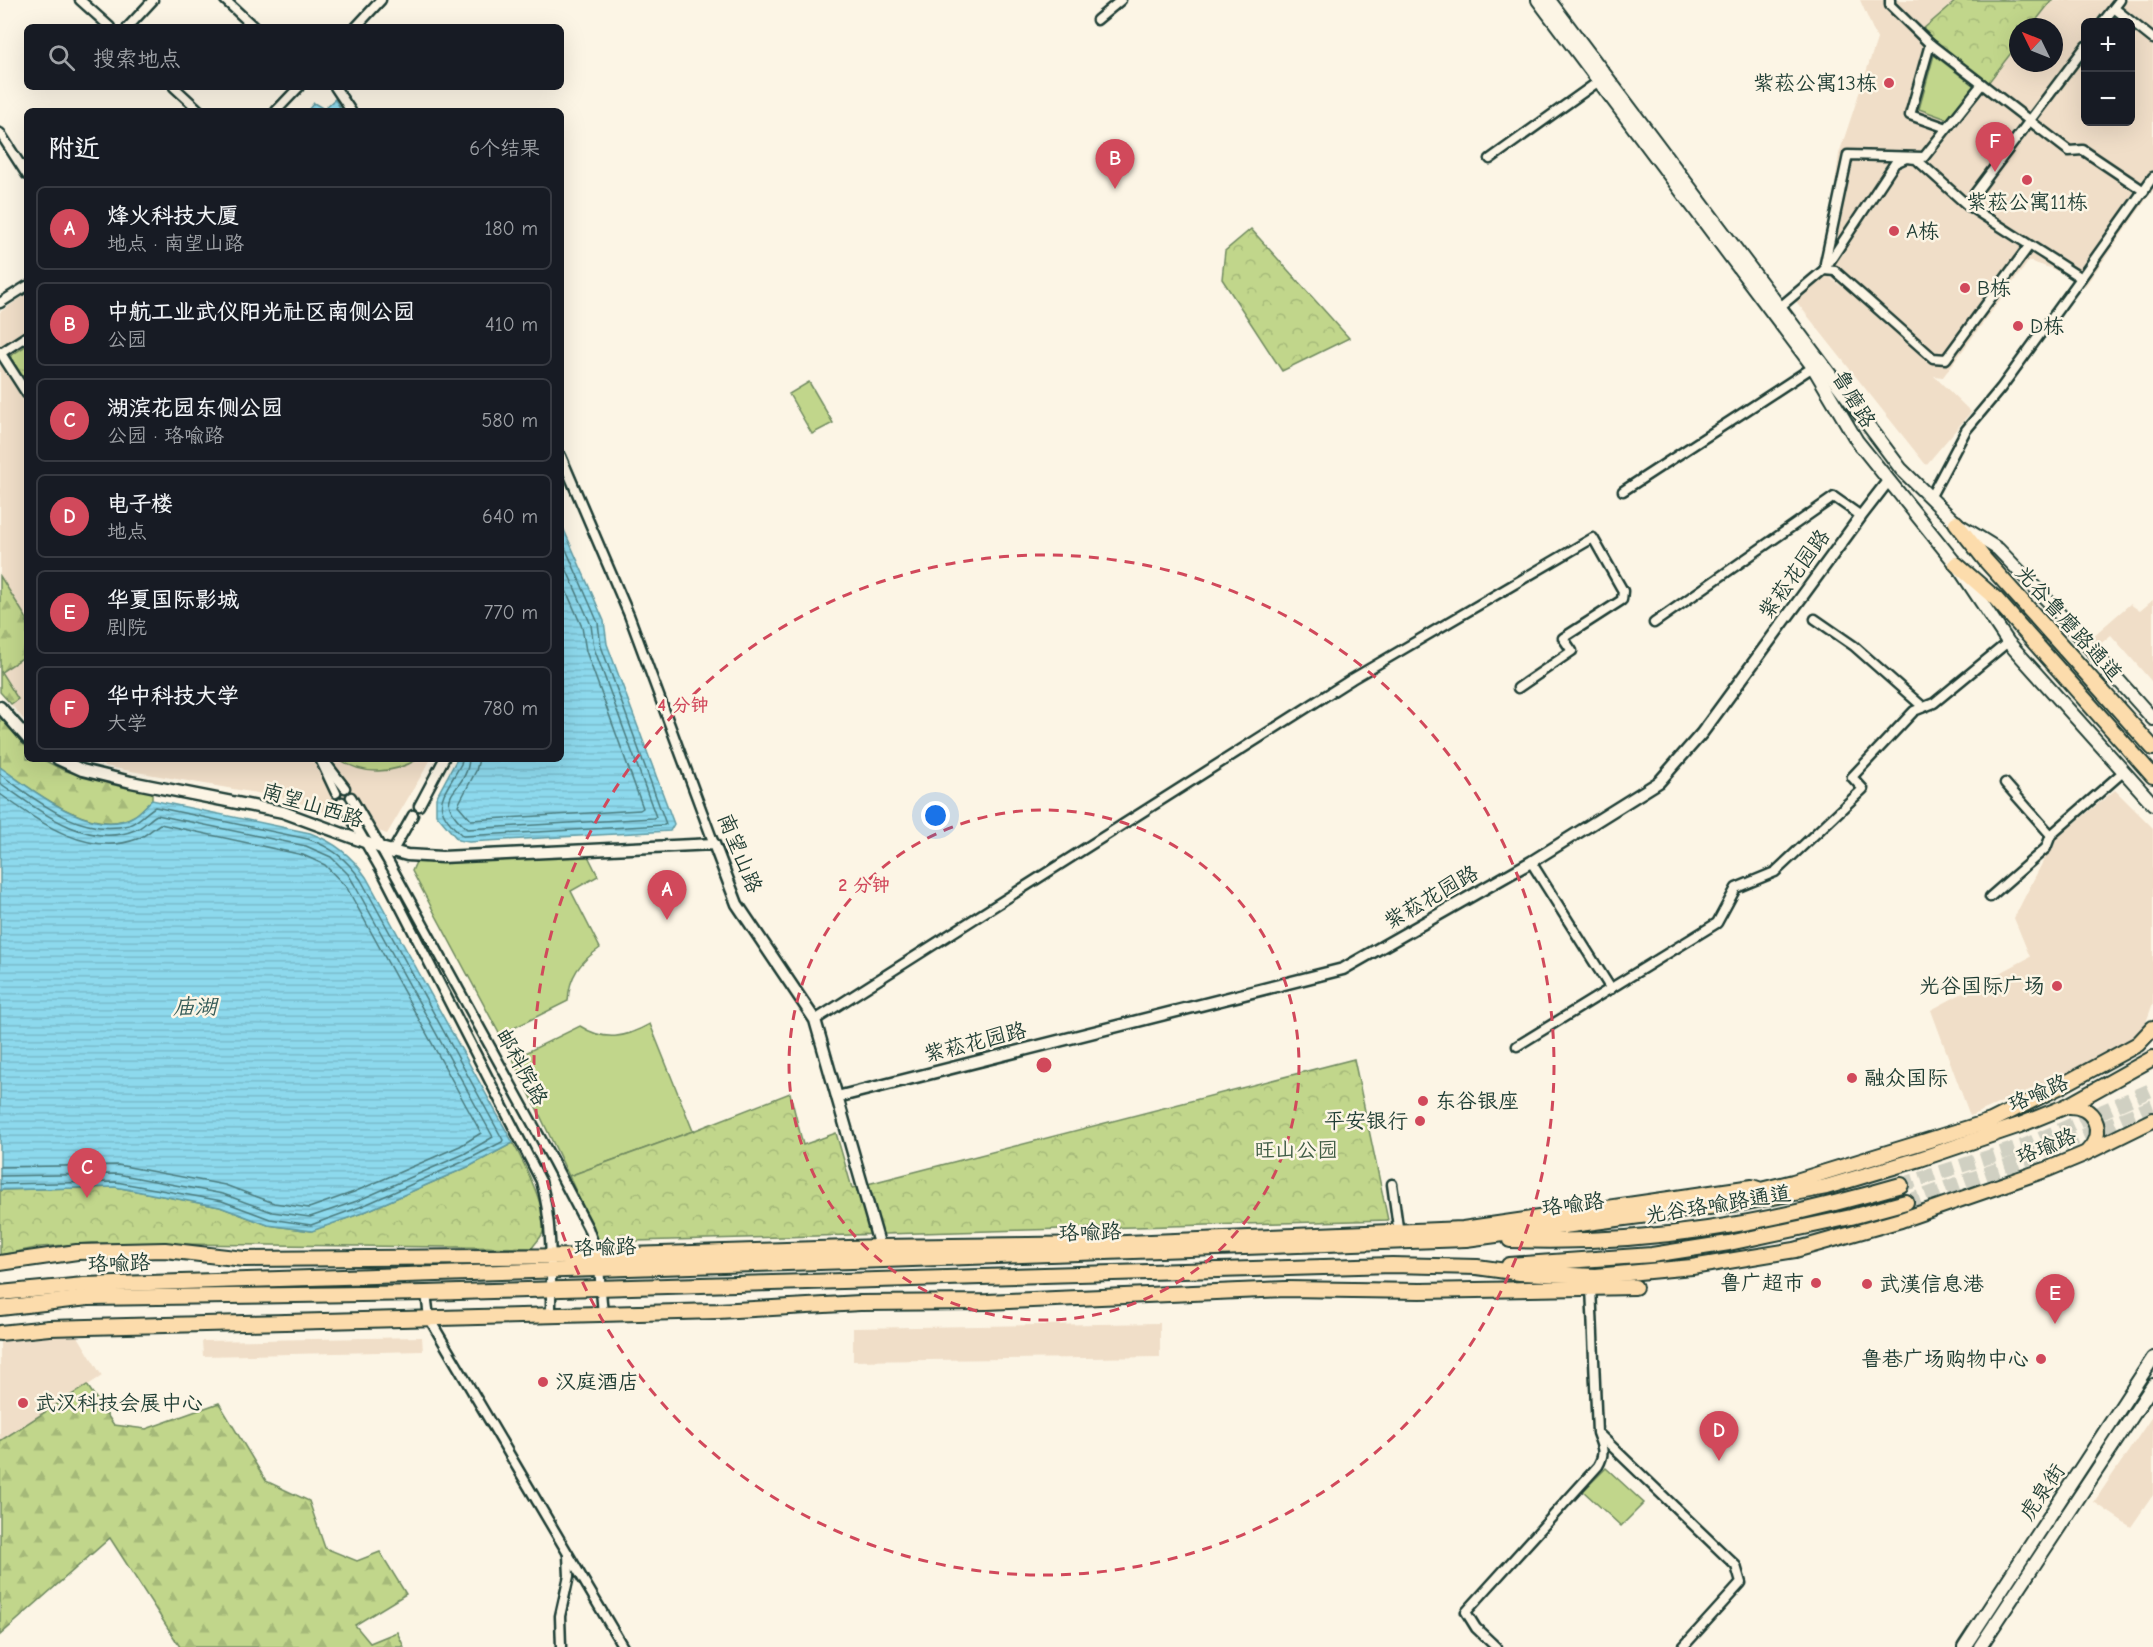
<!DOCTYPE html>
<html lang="zh">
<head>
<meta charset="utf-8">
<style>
	body { margin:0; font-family:"Comic Neue","LXGW WenKai TC",sans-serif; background:#20242c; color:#f1f3f6 }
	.controls { position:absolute; right:18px; top:18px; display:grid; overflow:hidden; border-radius:9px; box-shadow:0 6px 24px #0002 }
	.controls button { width:54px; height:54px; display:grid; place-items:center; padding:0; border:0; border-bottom:2px solid #363941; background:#171b24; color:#f1f3f6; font:30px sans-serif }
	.compass { position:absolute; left:2009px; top:18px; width:54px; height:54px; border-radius:50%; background:#171b24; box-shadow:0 6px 24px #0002; rotate:313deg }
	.you { position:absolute; left:936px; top:816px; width:21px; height:21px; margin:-15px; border:4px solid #fff; border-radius:50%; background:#1a73e8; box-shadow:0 0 0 9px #1a73e833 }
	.badge { display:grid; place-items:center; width:39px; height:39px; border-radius:50%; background:#d1495b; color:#fff; font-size:20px; font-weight:700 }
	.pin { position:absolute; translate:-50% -50px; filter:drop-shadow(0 2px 3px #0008) }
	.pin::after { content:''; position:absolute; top:32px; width:21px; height:18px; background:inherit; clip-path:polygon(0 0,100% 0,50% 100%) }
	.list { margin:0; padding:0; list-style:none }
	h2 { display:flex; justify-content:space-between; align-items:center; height:78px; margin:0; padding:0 24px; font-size:26px }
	h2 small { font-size:20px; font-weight:400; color:#9ea1a6 }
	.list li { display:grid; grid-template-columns:39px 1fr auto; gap:18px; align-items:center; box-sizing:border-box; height:84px; margin:0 12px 12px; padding:0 12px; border:2px solid #363941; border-radius:9px }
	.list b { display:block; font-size:22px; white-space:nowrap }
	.list p { margin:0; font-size:20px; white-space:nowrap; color:#9ea1a6 }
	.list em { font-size:20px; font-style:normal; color:#9ea1a6 }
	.icon { flex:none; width:33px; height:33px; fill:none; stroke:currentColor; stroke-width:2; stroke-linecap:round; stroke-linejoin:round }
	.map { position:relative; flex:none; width:2153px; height:1647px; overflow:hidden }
	.search { position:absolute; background:#171b24; box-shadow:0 6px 24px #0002; left:24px; top:24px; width:540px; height:66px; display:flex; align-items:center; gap:15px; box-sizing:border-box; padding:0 21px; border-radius:9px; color:#9ea1a6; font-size:22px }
	.panel { position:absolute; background:#171b24; box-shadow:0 6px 24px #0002; left:24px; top:108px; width:540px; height:654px; border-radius:9px }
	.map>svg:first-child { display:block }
	.built { fill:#f0dec8; fill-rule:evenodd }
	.green { fill:#c1d68b; stroke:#708a60; stroke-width:1.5 }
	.forest { fill:url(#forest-firs); stroke:#708a60; stroke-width:1.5 }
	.park { fill:url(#park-crowns); stroke:#708a60; stroke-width:1.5 }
	.water { fill:url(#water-rules); stroke:#619ba3; stroke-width:1.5 }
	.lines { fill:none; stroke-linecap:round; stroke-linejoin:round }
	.shore { stroke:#4b7b7e; stroke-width:1.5 }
	.trunk-tunnel { stroke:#d0d0c2; stroke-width:14; stroke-dasharray:14 7; stroke-linecap:butt }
	.minor-casing { stroke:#1f3d34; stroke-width:13 }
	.tertiary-casing { stroke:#1f3d34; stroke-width:15 }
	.secondary-casing { stroke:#1f3d34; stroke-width:16 }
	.primary-casing { stroke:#1f3d34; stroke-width:18 }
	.trunk-casing { stroke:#1f3d34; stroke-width:18 }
	.minor { stroke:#fcf5e5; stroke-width:8 }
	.tertiary { stroke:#fcf5e5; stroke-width:10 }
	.secondary { stroke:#fcf5e5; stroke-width:12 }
	.primary { stroke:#fcdcac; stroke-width:14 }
	.trunk { stroke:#fcdcac; stroke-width:14 }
	.ring { fill:none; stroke:#d1495b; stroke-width:3; stroke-dasharray:10 8 }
	.poi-dot { fill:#d1495b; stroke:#fcf5e5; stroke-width:2 }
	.labels { text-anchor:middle; stroke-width:5; stroke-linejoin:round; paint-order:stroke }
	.poi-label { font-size:21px; fill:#1f3d34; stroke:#fcf5e5; text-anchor:start }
	.street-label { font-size:21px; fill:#1f3d34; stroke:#fcf5e5 }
	.park-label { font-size:21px; fill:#3f5c45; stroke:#fcf5e5 }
	.water-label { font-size:22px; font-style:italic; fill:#355c59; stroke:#fcf5e5 }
	.centre { fill:#d1495b; stroke:#fcf5e5; stroke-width:3 }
	.ring-label { font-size:18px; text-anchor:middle; font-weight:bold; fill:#d1495b; stroke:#fcf5e5; stroke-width:5; stroke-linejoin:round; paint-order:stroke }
</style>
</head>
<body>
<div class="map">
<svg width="2153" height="1647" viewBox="0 0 2153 1647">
	<defs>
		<pattern id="forest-firs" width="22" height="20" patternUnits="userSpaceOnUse" patternTransform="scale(1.5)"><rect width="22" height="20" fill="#c1d68b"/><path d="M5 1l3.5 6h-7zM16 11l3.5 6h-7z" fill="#a5b979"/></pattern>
		<pattern id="park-crowns" width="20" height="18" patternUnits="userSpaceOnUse" patternTransform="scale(1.5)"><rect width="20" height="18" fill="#c1d68b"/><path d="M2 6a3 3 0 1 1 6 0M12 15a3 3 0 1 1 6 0" fill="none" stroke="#a5b979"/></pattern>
		<pattern id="water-rules" width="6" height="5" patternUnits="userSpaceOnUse" patternTransform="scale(1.5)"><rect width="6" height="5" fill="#8dd9ed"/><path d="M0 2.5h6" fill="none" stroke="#79bbcc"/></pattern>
	</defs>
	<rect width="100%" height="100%" fill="#fcf5e5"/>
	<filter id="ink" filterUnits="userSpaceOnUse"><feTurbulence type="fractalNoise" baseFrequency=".0167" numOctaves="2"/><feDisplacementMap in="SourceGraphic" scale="12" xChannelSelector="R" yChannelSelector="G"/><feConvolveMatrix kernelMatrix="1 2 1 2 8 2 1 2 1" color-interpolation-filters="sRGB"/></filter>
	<g filter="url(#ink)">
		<g class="built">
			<path d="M 1860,0 L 2153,0 L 2153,190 L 2085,286 L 2053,269 L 2029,261 L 1943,377 L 1934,376 L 1971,412 L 1926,465 L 1795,300 L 1825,273 L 1841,287 L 1824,270 L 1839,154 L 1877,39 ZM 2086,22 L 2130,22 L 2130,122 L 2086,122 ZM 2018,27 L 2054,27 L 2054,63 L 2018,63 Z"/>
			<polygon points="27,294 27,723 0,692 0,312"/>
			<polygon points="2153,600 2153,683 2111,635 2099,645 2092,637 2130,604 2140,611"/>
			<polygon points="75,759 431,759 387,834 285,798 114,768"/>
			<polygon points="2115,790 2153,828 2153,1003 2139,1042 1970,1116 1931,1010 2030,957 2014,918 2054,840"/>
			<polygon points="1160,1323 1160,1357 853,1361 853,1328"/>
			<polygon points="76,1333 102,1376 0,1441 0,1342 27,1337"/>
			<polygon points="422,1337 423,1351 203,1356 202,1341"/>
			<polygon points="2153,1415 2153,1495 2131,1527 2094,1502"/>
		</g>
		<g class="green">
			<polygon points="1934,55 1974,86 1947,119 1919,109"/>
			<polygon points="809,382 833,423 812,434 789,394"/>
			<path d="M 339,759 L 418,759 C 393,774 363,776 339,759 Z"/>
			<path d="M 588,856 L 598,876 L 571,891 L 600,948 C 580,962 569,976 568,1001 L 500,1035 L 412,871 L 416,862 Z"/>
			<path d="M 650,1024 L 693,1131 L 569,1176 L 513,1059 L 580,1026 C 605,1042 625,1038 650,1024 Z"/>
			<polygon points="1606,1468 1644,1503 1621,1526 1583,1491"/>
		</g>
		<g class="forest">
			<polygon points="0,576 27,619 27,655 1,672 18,699 11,704 0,692"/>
			<path d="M 0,716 L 27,748 L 27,759 L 42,759 L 63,770 L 80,775 L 152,789 L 152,800 C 146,805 141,812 134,816 C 94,840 31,789 0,767 Z"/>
			<polygon points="87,1385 114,1425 146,1429 219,1403 266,1481 309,1501 325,1548 357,1561 380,1552 406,1594 355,1625 370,1643 397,1632 404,1647 180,1647 110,1538 0,1635 0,1441"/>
		</g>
		<g class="park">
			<polygon points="1957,0 2052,0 2031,27 2018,27 2018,44 1988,83 1922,30"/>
			<polygon points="1251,229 1349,338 1282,371 1222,279 1225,251"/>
			<polygon points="27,345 27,384 10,356"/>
			<polygon points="1354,1059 1388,1220 599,1242 569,1176 693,1131 790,1093 803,1145 836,1133 852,1188"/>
			<path d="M 513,1143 C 523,1161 549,1212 543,1232 C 542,1237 535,1243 532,1248 L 91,1243 L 41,1247 L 0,1255 L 0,1190 L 115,1187 L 220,1207 L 268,1225 L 311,1231 L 362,1213 L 470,1166 Z"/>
		</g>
		<g class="water">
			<polygon points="335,99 342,111 307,111 314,103 324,109"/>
			<polygon points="561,523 604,621 607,644 674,824 670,831 469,842 458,840 436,814 436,798 457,759 561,759"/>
			<path d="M 0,767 C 31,789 94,841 134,816 C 141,812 146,805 152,800 L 310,833 C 334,842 351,855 366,877 L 513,1143 L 470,1166 L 362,1213 L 312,1231 L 268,1225 L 220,1207 L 115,1187 L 0,1190 Z"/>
		</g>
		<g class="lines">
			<g class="shore">
				<path d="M 462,759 L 461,764 C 442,799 428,805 463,836 L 664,825 L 666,824 L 601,646 L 598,623 L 561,538"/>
				<path d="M 469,759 C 467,794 427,793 467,829 L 653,818 L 656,817 L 594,648 L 591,625 L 561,557"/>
				<polyline points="479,759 476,771 458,805 471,820 640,810 643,808 586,651 582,627 561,579"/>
				<path d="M 0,774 C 36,800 80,838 129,825 C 140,821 146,812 155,807 L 308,839 C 331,847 347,859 361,880 L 503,1140 L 502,1142 L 467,1160 L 360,1207 L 311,1225 L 270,1219 L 222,1201 L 116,1182 L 0,1184"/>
				<path d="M 0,783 C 37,809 86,850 135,830 C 144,827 149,819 157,815 L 306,846 L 331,857 L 348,874 L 354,884 L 493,1137 L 464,1154 L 357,1201 L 310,1217 L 272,1212 L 223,1194 L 117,1174 L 0,1176"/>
				<path d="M 0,794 C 38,821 87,858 137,839 C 146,836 152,829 160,824 L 303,855 L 325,865 L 347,888 L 481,1133 L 460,1146 L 354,1192 L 309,1208 L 274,1203 L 225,1185 L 118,1165 L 0,1167"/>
			</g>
			<g class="trunk-tunnel">
				<polyline points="1901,1185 2026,1145 2153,1089"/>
				<polyline points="1906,1202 2030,1158 2153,1106"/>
			</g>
			<defs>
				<g id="minor">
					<polyline points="80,0 110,27"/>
					<polyline points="225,0 254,27"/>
					<polyline points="1890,0 1890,5 1930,44 2069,151 2083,150 2144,191"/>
					<polyline points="2114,8 2153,39"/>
					<polyline points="1097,20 1121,0"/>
					<polyline points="2103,22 2120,0"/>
					<polyline points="128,27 153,0"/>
					<polyline points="356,27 381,0"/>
					<polyline points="1930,44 1910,115 1947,128"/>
					<polyline points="174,87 200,111"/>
					<polyline points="335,87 351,111"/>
					<polyline points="276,111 299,87"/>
					<polyline points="0,133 27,175"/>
					<polyline points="1490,159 1599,81"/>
					<polyline points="1973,196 2086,46"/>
					<polyline points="1825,263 1848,155 1924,157 1982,84"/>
					<polyline points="1824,270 1835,271 1933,358 1946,359 2029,246"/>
					<polyline points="0,303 27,286"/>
					<polyline points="1780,307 1824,270 1895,163 1906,158 1916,159 1967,205 2081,278 2153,177"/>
					<polyline points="0,352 27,394"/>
					<polyline points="1,353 27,336"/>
					<polyline points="561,456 629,615 714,844"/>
					<polyline points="1623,491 1813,367"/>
					<polyline points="1930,498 1966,430 2001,388 2081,278"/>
					<polyline points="1815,619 1854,646 1923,707"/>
					<polyline points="1654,623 1834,497 1861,516"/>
					<polyline points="320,759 336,793"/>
					<polyline points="325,762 345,788"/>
					<polyline points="2005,783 2051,835 2123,772"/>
					<polyline points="351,797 381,848 553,1161 588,1228 598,1256 603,1314"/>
					<path d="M 342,802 L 384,875 L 541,1181 C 553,1225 551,1270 551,1315"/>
					<polyline points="419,806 444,759"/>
					<polyline points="391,854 413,815"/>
					<polyline points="1531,862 1611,989"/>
					<polyline points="1990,897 2046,848 2051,835"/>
					<polyline points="815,1020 1352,679 1593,538 1623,591 1622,600 1563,638 1572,651 1518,688"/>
					<polyline points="1517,1046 1717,923 1736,888 1775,872 1863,789 1852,777 1914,711 1934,703 2008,642"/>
					<polyline points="1392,1184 1399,1234"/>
					<polyline points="426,1293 429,1318 623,1647"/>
					<polyline points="1600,1435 1736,1566 1741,1583 1683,1647"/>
					<polyline points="561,1647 560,1616 569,1576 568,1555"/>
					<path d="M 1496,1647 L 1476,1628 L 1466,1612 L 1598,1466 C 1606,1452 1602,1447 1597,1433 L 1591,1286"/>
				</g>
				<g id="tertiary">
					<polyline points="0,707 27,738"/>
					<polyline points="58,759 82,770 131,782 283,812 381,848 407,855 442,857 714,844 737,904 815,1020 882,1254"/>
					<polyline points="837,1097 1343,969 1531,862 1659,782 1702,733 1861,516 1888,481"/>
				</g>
				<g id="secondary">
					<polyline points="1538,0 1813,367 1857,441 1956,564 2008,642 2153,804"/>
					<polyline points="1549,0 1901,469 1956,523 1998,549 2047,600 2153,719"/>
					<polyline points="1964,1647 2153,1358"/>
					<polyline points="1980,1647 2153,1385"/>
				</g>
				<g id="primary">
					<polyline points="1956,523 1986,561 2153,748"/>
					<polyline points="1956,564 1996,599 2153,776"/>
					<polyline points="0,1263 77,1252 165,1250 244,1259 598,1256 880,1247 1102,1244 1463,1229 1752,1187 1761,1190 1793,1182 1991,1121 2057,1088 2138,1044 2153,1028"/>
					<polyline points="0,1333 49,1328 718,1311 860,1303 987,1302 1286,1289 1420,1291 1635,1287"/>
				</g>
				<g id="trunk">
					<path d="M 2067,1106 C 2094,1104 2107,1132 2088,1151"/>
					<path d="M 1510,1240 C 1650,1245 1767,1224 1901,1185"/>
					<polyline points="1509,1265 1652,1255 1729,1243 1851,1217 1906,1202"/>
					<polyline points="0,1293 84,1285 884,1260 1466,1239 1747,1202 1826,1187 1920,1159 2020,1125 2067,1106 2153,1058"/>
					<polyline points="0,1308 88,1298 426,1293 1392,1265 1477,1267 1520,1273 1596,1276 1692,1267 1795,1250 1901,1220 2048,1169 2084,1154 2153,1120"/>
				</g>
			</defs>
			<use href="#minor" class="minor-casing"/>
			<use href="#tertiary" class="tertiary-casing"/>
			<use href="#secondary" class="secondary-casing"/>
			<use href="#primary" class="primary-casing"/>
			<use href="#trunk" class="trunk-casing"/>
			<use href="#minor" class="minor"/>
			<use href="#tertiary" class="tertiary"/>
			<use href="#secondary" class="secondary"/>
			<use href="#primary" class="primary"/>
			<use href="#trunk" class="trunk"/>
		</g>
	</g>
	<g class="ring">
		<circle cx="1044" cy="1065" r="255"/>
		<circle cx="1044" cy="1065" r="510"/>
	</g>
	<g class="poi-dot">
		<circle cx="1889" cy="83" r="6"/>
		<circle cx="2027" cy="180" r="6"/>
		<circle cx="1894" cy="231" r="6"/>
		<circle cx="1965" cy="288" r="6"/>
		<circle cx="2018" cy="326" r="6"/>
		<circle cx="2057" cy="986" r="6"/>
		<circle cx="1852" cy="1078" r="6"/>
		<circle cx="1423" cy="1101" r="6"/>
		<circle cx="1420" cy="1121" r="6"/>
		<circle cx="1816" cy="1283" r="6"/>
		<circle cx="1867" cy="1284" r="6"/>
		<circle cx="2041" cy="1359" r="6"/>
		<circle cx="543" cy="1382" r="6"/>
		<circle cx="23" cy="1403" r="6"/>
	</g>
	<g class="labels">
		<g class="poi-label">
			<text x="1877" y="90" text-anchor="end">紫菘公寓13栋</text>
			<text x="2027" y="209" text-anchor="middle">紫菘公寓11栋</text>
			<text x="1906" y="238">A栋</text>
			<text x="1977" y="295">B栋</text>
			<text x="2030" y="333">D栋</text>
			<text x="2045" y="993" text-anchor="end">光谷国际广场</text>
			<text x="1864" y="1085">融众国际</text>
			<text x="1435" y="1108">东谷银座</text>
			<text x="1408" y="1128" text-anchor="end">平安银行</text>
			<text x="1804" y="1290" text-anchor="end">鲁广超市</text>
			<text x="1879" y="1291">武漢信息港</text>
			<text x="2029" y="1366" text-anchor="end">鲁巷广场购物中心</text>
			<text x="555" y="1389">汉庭酒店</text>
			<text x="35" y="1410">武汉科技会展中心</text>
		</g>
		<g class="street-label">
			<text transform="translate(1854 399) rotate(59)" y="7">鲁磨路</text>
			<text transform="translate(1794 574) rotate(-54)" y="7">紫菘花园路</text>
			<text transform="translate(2069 623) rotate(48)" y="7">光谷鲁磨路通道</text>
			<text transform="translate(313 805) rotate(17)" y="7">南望山西路</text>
			<text transform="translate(740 853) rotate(68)" y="7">南望山路</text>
			<text transform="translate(1431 897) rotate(-30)" y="7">紫菘花园路</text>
			<text transform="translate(975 1042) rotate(-14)" y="7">紫菘花园路</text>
			<text transform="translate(522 1067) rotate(61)" y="7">邮科院路</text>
			<text transform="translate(2038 1093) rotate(-23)" y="7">珞喻路</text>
			<text transform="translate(2046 1146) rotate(-22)" y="7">珞瑜路</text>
			<text transform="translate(1573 1204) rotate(-7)" y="7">珞喻路</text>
			<text transform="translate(1718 1204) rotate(-9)" y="7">光谷珞喻路通道</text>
			<text transform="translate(1090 1232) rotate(-2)" y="7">珞喻路</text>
			<text transform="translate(605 1247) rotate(-2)" y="7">珞喻路</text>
			<text transform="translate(119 1263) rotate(-2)" y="7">珞喻路</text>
			<text transform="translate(2042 1492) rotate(-56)" y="7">虎泉街</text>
		</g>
		<g class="park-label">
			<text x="1296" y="1157">旺山公园</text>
		</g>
		<g class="water-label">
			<text x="195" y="1014">庙湖</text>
		</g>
	</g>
	<circle cx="1044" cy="1065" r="9" class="centre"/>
	<g class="ring-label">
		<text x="683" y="711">4 分钟</text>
		<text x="864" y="891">2 分钟</text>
	</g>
</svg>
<div class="controls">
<button>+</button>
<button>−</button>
</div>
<svg class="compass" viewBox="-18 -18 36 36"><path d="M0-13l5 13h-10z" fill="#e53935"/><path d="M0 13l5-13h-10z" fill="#9ea1a6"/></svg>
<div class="you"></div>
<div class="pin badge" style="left:667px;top:920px">A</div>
<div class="pin badge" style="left:1115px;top:189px">B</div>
<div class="pin badge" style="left:87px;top:1198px">C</div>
<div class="pin badge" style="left:1719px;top:1461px">D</div>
<div class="pin badge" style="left:2055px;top:1324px">E</div>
<div class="pin badge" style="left:1995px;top:172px">F</div>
<div class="search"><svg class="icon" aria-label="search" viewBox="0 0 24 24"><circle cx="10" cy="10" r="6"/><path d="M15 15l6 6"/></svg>搜索地点</div>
<section class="panel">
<h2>附近<small>6个结果</small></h2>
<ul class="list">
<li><span class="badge">A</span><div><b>烽火科技大厦</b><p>地点 · 南望山路</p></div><em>180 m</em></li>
<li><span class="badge">B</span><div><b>中航工业武仪阳光社区南侧公园</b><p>公园</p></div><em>410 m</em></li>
<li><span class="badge">C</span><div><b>湖滨花园东侧公园</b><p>公园 · 珞喻路</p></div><em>580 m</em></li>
<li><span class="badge">D</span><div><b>电子楼</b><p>地点</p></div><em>640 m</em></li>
<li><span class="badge">E</span><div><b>华夏国际影城</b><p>剧院</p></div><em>770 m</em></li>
<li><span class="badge">F</span><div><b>华中科技大学</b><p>大学</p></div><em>780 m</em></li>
</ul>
</section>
</div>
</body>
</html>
